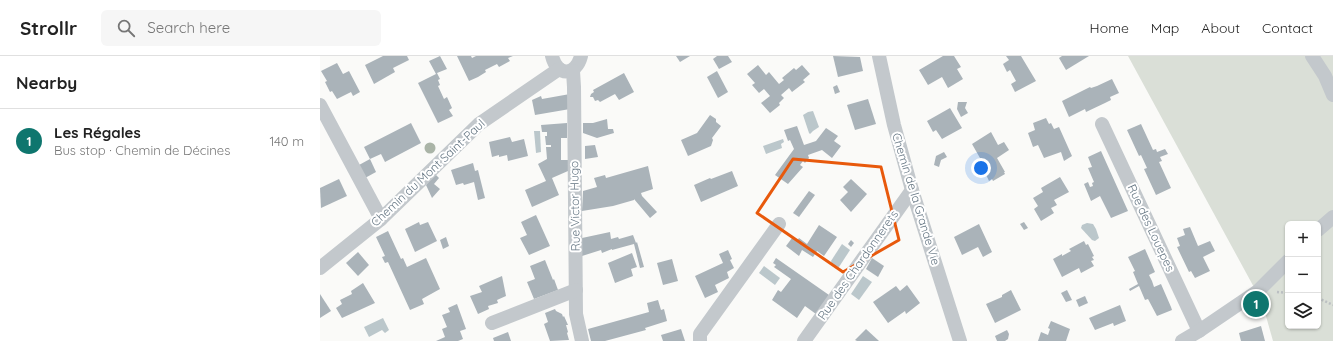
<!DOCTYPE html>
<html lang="en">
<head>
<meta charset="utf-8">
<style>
	body { margin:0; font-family:Quicksand,sans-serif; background:#f6f6f6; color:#222 }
	.controls { position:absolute; right:12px; bottom:12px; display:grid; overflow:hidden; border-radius:6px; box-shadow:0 1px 3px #0004 }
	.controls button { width:36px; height:36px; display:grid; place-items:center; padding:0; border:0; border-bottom:1px solid #e0e0e0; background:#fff; color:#222; font:20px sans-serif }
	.you { position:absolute; left:661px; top:112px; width:14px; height:14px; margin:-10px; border:3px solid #fff; border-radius:50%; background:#1a73e8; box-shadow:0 0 0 6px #1a73e833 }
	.badge { display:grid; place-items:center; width:26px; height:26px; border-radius:50%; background:#0f766e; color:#fff; font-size:13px; font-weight:700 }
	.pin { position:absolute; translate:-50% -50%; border:2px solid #fff; box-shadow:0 1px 4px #0006 }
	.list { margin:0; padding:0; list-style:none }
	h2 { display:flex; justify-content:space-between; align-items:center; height:52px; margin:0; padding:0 16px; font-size:17px }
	h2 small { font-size:13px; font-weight:400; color:#767676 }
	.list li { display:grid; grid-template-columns:26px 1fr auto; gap:12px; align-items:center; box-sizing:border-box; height:64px; padding:0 16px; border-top:1px solid #e0e0e0 }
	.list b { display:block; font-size:15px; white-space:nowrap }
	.list p { margin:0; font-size:13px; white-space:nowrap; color:#767676 }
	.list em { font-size:13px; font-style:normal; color:#767676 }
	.icon { flex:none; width:22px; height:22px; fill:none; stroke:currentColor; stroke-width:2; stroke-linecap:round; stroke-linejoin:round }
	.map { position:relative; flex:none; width:1013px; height:285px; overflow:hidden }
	header { display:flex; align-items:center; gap:24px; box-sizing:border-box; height:56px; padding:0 20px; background:#fff; border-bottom:1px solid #e0e0e0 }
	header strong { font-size:19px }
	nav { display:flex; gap:22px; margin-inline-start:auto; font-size:14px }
	.search { width:280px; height:36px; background:#f6f6f6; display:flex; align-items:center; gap:10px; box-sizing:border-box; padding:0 14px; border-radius:6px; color:#767676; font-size:15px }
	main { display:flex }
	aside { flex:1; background:#fff }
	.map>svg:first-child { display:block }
	.green { fill:#dadfd7; fill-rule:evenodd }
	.water { fill:#bbc7cb }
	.building { fill:#aab3b9 }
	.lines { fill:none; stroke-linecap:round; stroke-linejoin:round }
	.path { stroke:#bbbfc2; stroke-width:2.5; stroke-dasharray:2 2; stroke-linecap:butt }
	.minor { stroke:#c3c8cc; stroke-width:14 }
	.tree { fill:#aab4a7 }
	.marked { fill:none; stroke:#e8590c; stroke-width:3; stroke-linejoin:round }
	.labels { text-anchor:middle; stroke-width:4; stroke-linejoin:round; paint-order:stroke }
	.street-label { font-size:12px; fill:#657683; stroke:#fff }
</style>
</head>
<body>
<header>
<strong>Strollr</strong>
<div class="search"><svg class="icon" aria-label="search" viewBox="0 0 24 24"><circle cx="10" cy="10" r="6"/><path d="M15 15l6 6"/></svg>Search here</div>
<nav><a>Home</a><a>Map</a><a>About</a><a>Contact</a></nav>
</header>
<main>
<aside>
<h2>Nearby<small></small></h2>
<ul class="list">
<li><span class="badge">1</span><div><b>Les Régales</b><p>Bus stop · Chemin de Décines</p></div><em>140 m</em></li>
</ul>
</aside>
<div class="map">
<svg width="1013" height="285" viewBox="0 0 1013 285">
	<rect width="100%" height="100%" fill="#fafaf8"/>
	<path class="green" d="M 808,0 L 1013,0 L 1013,285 L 953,285 L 942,246 ZM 968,168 L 998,168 L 998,270 L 968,270 Z"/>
	<g class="water">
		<polygon points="493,55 499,71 493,75 490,78 489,77 483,59 488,56"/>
		<polygon points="214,75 220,75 221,96 216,97"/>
		<polygon points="463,83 464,86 461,88 462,92 446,98 443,90"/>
		<polygon points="767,167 773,168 776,173 779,182 775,185 772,184 761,172 762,169"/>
		<polygon points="522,188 530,194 519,211 513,210 511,205"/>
		<polygon points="444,210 460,222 455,229 439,217"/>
		<polygon points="543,220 552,226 539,244 531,238"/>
		<polygon points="63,262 69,274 65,277 62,274 49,281 44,271"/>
	</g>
	<g class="building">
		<polygon points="63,0 87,0 89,4 73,12 75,16 54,28 45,9"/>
		<polygon points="120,0 127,13 117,17 120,23 118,24 120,29 118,30 124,43 127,41 132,52 129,54 133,60 118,67 98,27 116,18 109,5"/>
		<polygon points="137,0 151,0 152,2 156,0 193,0 188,2 190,5 179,11 177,8 165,14 166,16 158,21 149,25"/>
		<polygon points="356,0 370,0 360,6"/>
		<polygon points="397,0 408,0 412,6 399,13 393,3"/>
		<polygon points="513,0 540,1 543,15 518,21"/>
		<polygon points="623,0 634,0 641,11 637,13 643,23 628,32 622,21 608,29 599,14"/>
		<polygon points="686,0 701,0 716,25 695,36 691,28 696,25 690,14 687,16 683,8 689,4"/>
		<polygon points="742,0 769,0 746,14 739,2"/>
		<polygon points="17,7 23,18 29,15 40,36 33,40 31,36 17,43 12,35 10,36 5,26 7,25 1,15"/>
		<polygon points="438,9 446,19 449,16 459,28 464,24 462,22 474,12 476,14 482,9 490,18 483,24 485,26 472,36 469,32 461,39 464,42 459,47 460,49 450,57 441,47 450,40 444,33 439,37 432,29 435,27 427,18"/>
		<polygon points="397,15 408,36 398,42 387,21"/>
		<polygon points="304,17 314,36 299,44 295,38 280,46 278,44 275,45 273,41 270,41 271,38 274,36 273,34"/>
		<polygon points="792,23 799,37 790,41 791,44 785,47 766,56 765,53 749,61 742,45 770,31 771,32 777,30"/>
		<polygon points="517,29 520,36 515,38 513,31"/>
		<polygon points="250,38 250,53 215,59 212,44 221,40 222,43"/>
		<polygon points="548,43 556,68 535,74 527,49"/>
		<polygon points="638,46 647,46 645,52 648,57 641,61 637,53"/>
		<polygon points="630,52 642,72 622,83 616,74 613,76 607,65"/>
		<polygon points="390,59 396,63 396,66 401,70 392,82 393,84 391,90 368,100 361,84 377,77"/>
		<polygon points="726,62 729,68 731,67 734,73 739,71 752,100 744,105 741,96 724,102 718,89 713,91 708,77 715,74 713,67"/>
		<polygon points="287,63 288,73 293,73 294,77 277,82 263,77 263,67 273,67"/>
		<polygon points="91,67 101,87 65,106 61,98 50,103 44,91"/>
		<polygon points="247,67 247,82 241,82 241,104 248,104 248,115 232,122 239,139 212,151 205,134 226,125 218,108 227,103 226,91 231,91 231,89 226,89 225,80 227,80 227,76 222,76 221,69"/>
		<polygon points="821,68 833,94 836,93 837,96 845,93 848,98 840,101 842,105 839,106 851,132 836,139 824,113 827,112 821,99 819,100 807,74"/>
		<polygon points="477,70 484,89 496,85 506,72 518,80 514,85 521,90 512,102 502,94 488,99 489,102 485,107 483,105 480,109 483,111 468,128 455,119 474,93 470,84 468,85 464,74"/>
		<polygon points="671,76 678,89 684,86 689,94 677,102 685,116 684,116 685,118 673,125 672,123 669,125 662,110 664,109 652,88"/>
		<polygon points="190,81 192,86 204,83 208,100 188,105 187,99 179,101 179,99 172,101 169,86"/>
		<polygon points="275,89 278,101 265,103 265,90"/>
		<polygon points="781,95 808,155 791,162 780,140 771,145 764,128 768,126 770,131 773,130 772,127 774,126 768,112 772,111 768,101"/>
		<polygon points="624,96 627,101 621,104 619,111 614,109 616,100"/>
		<polygon points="50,103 56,116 45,122 39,109"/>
		<polygon points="153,107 155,115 158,114 165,142 158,144 154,126 144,129 143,127 136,129 131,114"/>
		<polygon points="328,110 333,133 321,137 322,140 337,156 330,162 314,143 314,144 293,150 262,155 263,135 277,131 274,122 285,119 286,122"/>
		<polygon points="412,115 418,130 381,146 374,129 390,122 391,123"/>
		<polygon points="115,118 119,122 114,128 120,133 112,142 106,129"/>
		<polygon points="740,121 749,136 734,144 737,149 731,152 734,157 721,165 714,153 718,150 713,142 723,136 721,132"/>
		<polygon points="19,123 27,140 1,152 0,132"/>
		<polygon points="531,123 547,138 531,156 520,144 528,136 523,131"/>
		<polygon points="489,135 495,139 479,161 473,157"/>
		<polygon points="216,159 230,190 209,199 200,182 207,179 201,166"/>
		<polygon points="99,166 100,169 108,166 117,185 95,196 85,173"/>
		<polygon points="704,166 708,172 704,174 700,168"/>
		<polygon points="659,168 672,196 663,201 658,191 642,199 634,181"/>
		<polygon points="499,169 517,181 504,200 497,195 493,201 482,194 479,200 466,190 472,182 477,185 479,182 487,188"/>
		<polygon points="870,171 878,190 890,185 895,195 883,201 890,215 875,222 871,215 869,216 857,191 860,190 857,182 865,179 863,173"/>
		<polygon points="68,175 81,203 83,202 87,211 106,202 120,233 102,243 104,248 90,254 68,206 65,207 62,201 65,200 56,181"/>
		<polygon points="290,176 291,183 298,181 299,183 313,179 316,187 317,186 324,211 320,212 314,188 292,194 292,193 282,197 281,194 262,200 262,182"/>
		<polygon points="126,181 129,190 123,193 120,184"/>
		<polygon points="531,184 534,187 531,191 528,188"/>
		<polygon points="764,185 766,189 768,188 774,200 772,201 774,204 771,205 774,210 761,217 759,212 742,221 733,203 742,198 742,200 751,195 749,193"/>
		<polygon points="825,193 835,216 829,219 832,225 834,231 841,228 851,251 852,254 837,260 828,243 825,244 819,230 810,235 809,233 818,228 813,216 815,215 808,201"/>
		<polygon points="408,194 412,203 410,204 414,212 407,216 409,222 395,229 398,236 385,242 375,220 403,207 399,198"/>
		<polygon points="38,196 49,209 38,220 26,207"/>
		<polygon points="312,197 317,211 311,213 313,220 295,227 288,207"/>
		<polygon points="456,202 509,239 496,258 485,250 477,262 452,244 458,234 461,236 471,223 454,211 456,209 453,207"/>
		<polygon points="552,202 564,210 558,221 546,213"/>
		<polygon points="352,203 358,225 343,229 337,207"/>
		<polygon points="225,204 233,224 234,223 238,234 214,243 207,226 215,223 210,210"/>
		<polygon points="182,220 186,240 177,244 178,247 168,250 169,253 158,258 150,240 162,236 159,230"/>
		<polygon points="43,227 55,247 22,262 16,252 22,248 20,244 32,238 31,235"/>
		<polygon points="587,229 600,247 586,258 585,255 568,267 553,246 576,230 580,235"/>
		<polygon points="691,234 701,254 675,267 666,248 682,241 682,239"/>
		<polygon points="747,234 752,244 746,246 741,237"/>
		<polygon points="0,238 11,255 0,262"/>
		<polygon points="765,240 768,247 759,251 756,244"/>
		<polygon points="338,244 341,254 344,253 347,265 325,272 326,274 285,285 271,285 268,273 329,256 327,247"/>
		<polygon points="137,248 146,273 140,275 143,283 138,285 116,285 125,281 122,273 127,271 122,259 130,256 128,252"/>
		<polygon points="800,249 806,265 794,270 793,267 775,274 769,262"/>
		<polygon points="235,253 236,255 242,258 243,261 244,260 248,269 246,269 248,276 247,277 249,284 230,285 224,268 228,266 225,257"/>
		<polygon points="731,265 750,273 746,285 718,285 721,276 728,279 730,273 728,272"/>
		<polygon points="941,270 945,285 921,285 919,277"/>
		<polygon points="361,273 365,285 343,285 341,279"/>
		<polygon points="546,273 559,285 537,285 535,284"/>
		<polygon points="687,274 689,278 688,283 685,285 677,285 675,280"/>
		<polygon points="188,276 191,285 174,285 173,282"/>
	</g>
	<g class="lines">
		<g class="path">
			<polyline points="957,236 968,237"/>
			<polyline points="998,242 1013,249"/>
		</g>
		<g class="minor">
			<path d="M 232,0 C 237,21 256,20 261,0"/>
			<polyline points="559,0 574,69 592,134 640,285"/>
			<polyline points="992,0 1005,20 1013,39"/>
			<polyline points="253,15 254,31 256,258 262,285"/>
			<polyline points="0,49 61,163"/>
			<polyline points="782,68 879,275"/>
			<polyline points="998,174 1013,161"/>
			<polyline points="0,212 61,163 159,68 239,13"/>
			<polyline points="172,267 256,234"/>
			<polyline points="380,285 380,278 459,168"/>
			<polyline points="484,285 592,134"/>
			<polyline points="862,285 879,275 938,235 968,205"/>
		</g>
	</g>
	<circle class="tree" cx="110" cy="92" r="5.5"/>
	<path class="marked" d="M 473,103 L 561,111 L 579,184 L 523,216 L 437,157 Z"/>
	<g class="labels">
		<g class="street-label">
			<text transform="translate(108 117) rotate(-43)" y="4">Chemin du Mont Saint-Paul</text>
			<text transform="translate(596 143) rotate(73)" y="4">Chemin de la Grande Vie</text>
			<text transform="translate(255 150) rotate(-91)" y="4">Rue Victor Hugo</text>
			<text transform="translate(831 172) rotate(65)" y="4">Rue des Louepes</text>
			<text transform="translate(538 209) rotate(-55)" y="4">Rue des Chardonnerets</text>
		</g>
	</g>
</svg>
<div class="controls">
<button>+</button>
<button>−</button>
<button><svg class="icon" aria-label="layers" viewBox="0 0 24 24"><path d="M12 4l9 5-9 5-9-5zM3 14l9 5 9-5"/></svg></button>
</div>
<div class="you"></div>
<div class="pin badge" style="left:936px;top:248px">1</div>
</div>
</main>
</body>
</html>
